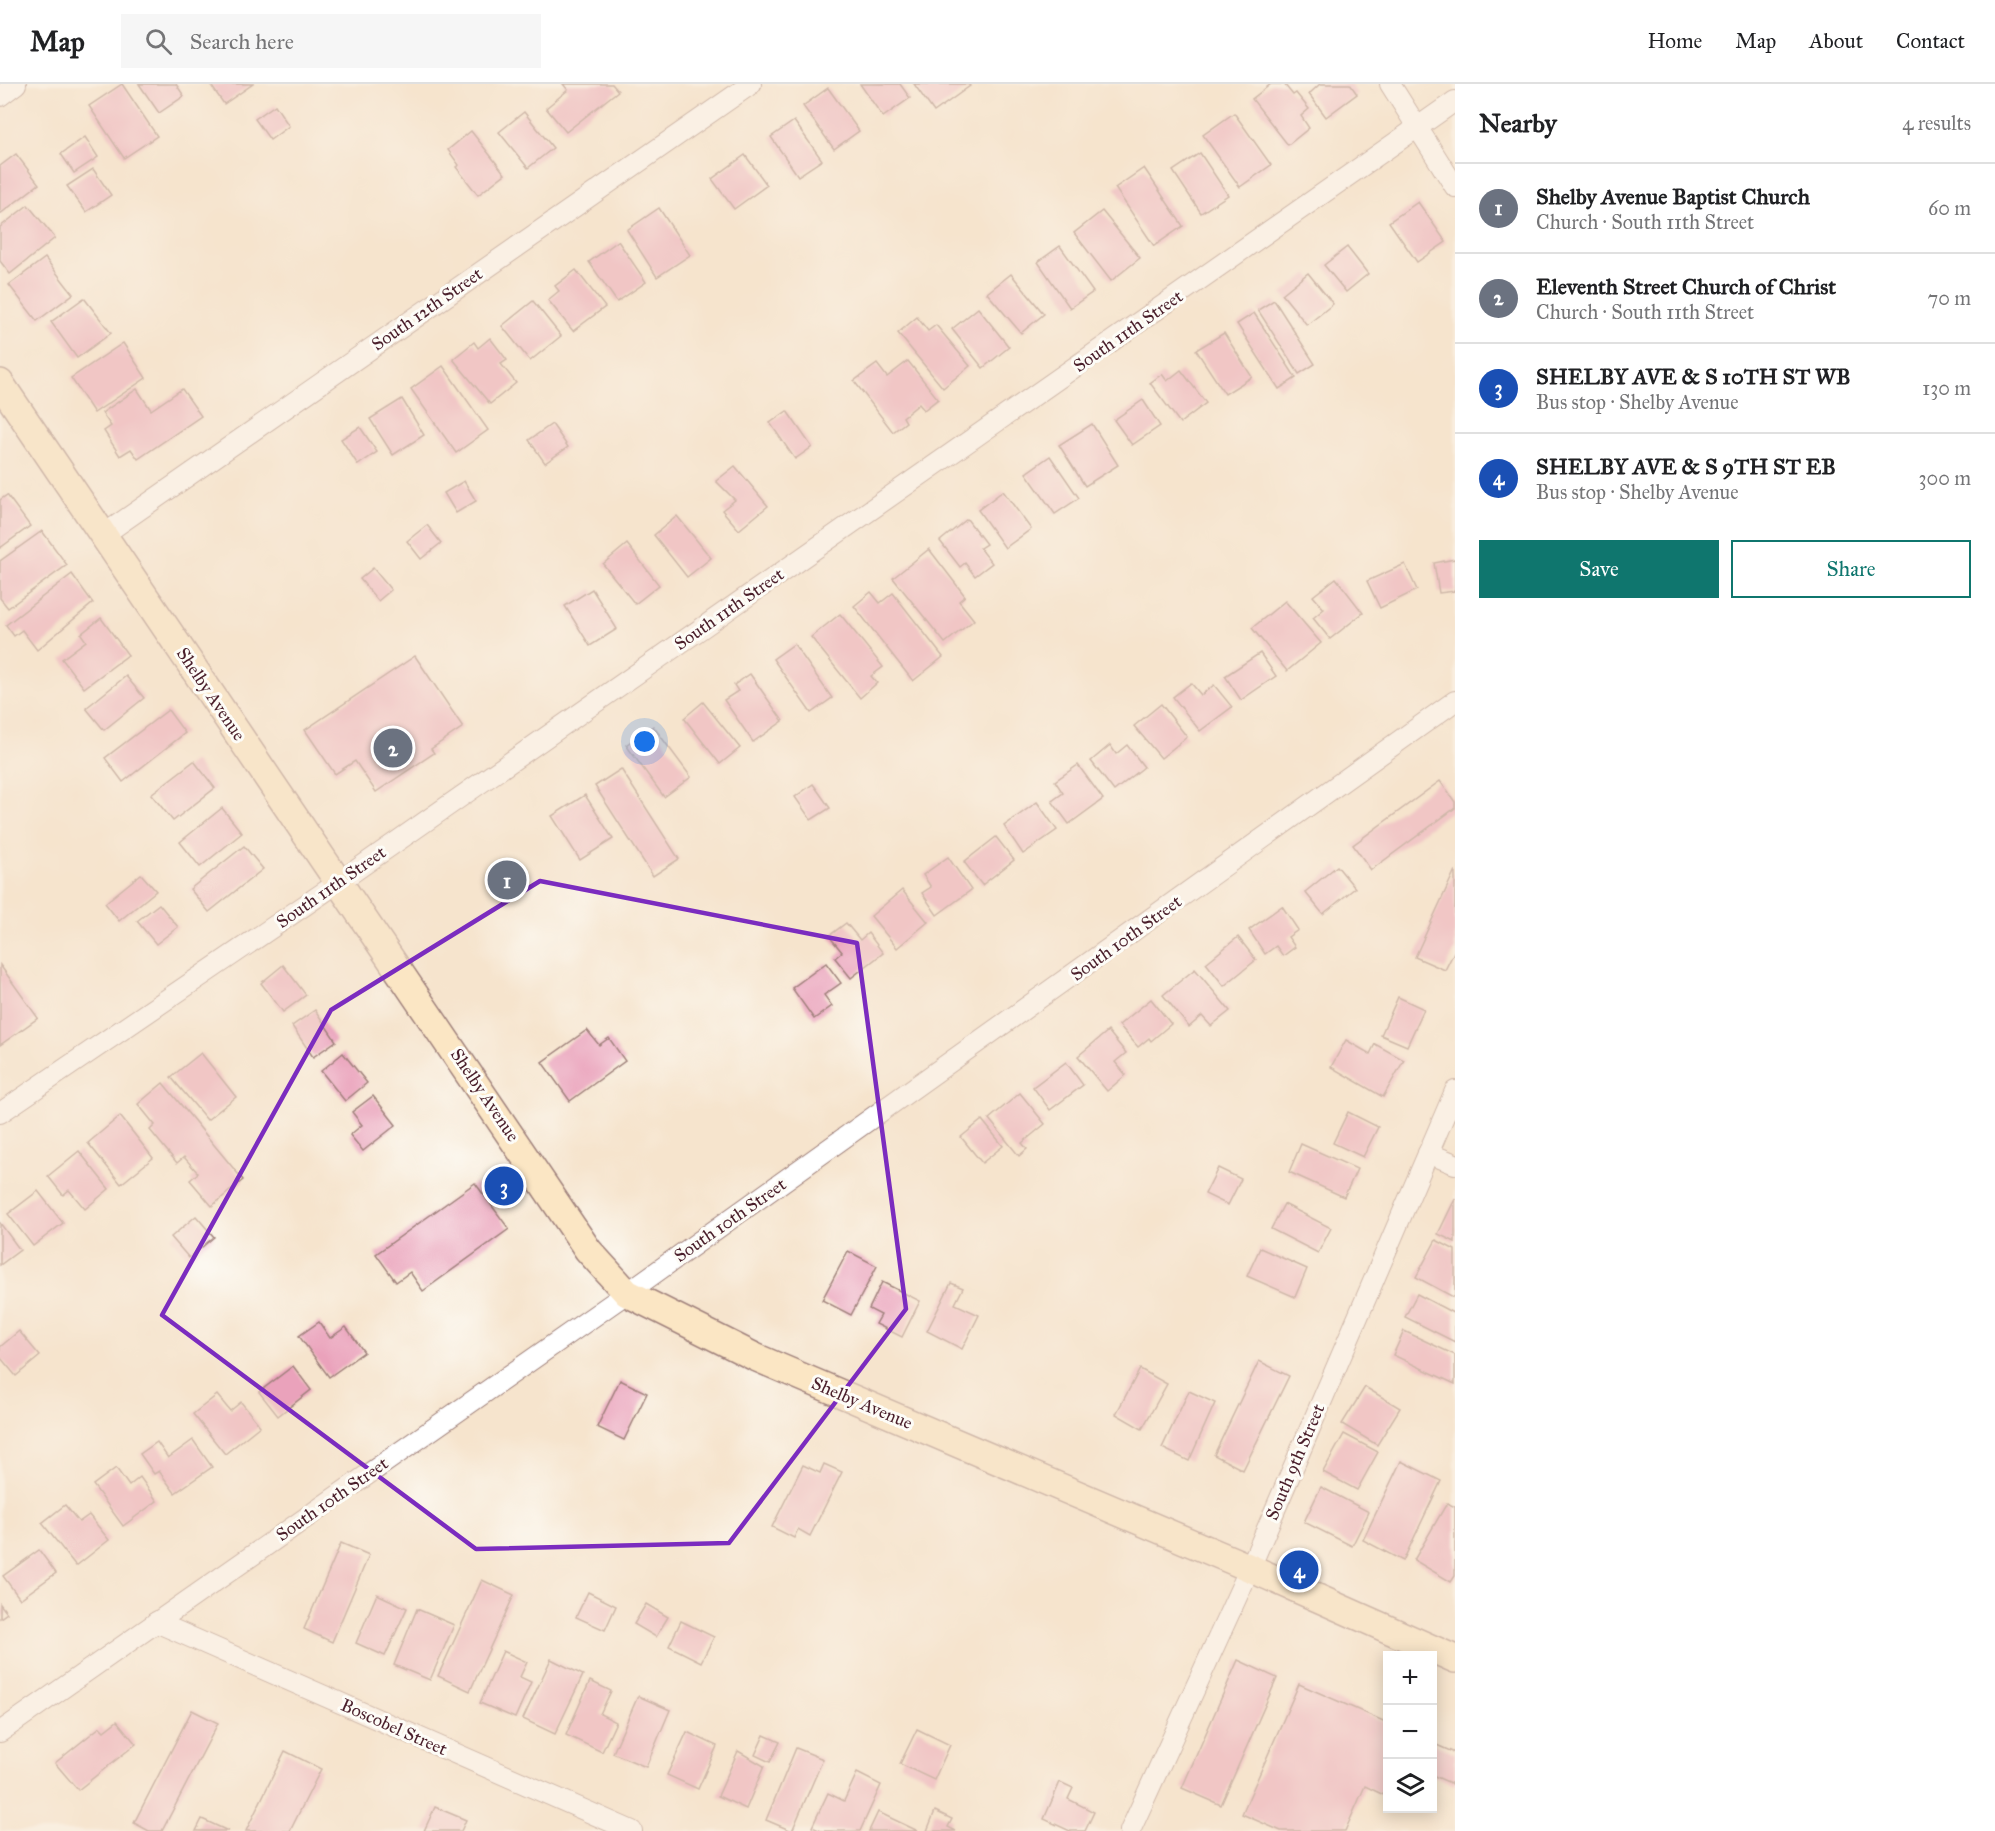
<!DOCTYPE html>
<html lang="en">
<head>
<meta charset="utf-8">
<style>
	body { margin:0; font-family:"IM FELL Great Primer",serif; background:#f6f6f6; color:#202124 }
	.controls { position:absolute; right:18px; bottom:18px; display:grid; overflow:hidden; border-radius:0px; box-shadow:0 3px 15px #0003 }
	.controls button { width:54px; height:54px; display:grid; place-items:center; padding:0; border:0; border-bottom:2px solid #e0e0e0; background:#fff; color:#202124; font:30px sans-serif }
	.you { position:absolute; left:645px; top:658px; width:21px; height:21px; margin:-15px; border:4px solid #fff; border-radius:50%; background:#1a73e8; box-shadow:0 0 0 9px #1a73e833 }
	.badge { display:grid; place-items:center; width:39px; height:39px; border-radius:50%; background:#0f766e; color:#fff; font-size:20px; font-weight:700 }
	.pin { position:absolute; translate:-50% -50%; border:3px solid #fff; box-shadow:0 2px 6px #0006 }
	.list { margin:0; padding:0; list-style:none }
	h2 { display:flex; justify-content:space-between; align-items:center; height:78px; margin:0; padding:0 24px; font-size:26px }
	h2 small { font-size:20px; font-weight:400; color:#757577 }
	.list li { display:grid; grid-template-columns:39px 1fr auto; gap:18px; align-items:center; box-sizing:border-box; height:90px; padding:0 24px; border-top:2px solid #e0e0e0 }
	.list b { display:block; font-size:22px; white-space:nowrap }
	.list p { margin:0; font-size:20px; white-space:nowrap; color:#757577 }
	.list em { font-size:20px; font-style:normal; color:#757577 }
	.actions { display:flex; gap:12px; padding:18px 24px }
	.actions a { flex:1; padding:14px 0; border:2px solid #0f766e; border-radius:0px; text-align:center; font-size:21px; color:#0f766e }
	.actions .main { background:#0f766e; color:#fff }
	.icon { flex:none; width:33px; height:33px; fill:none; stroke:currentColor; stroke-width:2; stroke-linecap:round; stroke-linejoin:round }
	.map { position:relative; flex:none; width:1455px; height:1747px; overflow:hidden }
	header { display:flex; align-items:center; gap:36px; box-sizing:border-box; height:84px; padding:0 30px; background:#fff; border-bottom:2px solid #e0e0e0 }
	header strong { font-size:28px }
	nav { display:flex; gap:33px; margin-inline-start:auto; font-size:21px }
	.search { width:420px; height:54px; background:#f6f6f6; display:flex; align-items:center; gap:15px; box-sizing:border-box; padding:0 21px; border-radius:0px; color:#757577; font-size:22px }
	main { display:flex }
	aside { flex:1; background:#fff }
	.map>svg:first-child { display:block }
	.building { fill:#eaa2bb }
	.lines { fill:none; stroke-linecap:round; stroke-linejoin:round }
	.street-casing { stroke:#a0827c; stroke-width:22 }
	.secondary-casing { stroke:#a0827c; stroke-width:30 }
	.street { stroke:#fff; stroke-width:20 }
	.secondary { stroke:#fbe6c4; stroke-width:27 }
	.marked { fill:none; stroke:#7b2cbf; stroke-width:4.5; stroke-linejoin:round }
	.labels { text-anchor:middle; stroke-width:6; stroke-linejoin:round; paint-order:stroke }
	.street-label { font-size:18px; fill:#4a1f2b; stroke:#fdfcf7 }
</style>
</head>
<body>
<header>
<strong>Map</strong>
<div class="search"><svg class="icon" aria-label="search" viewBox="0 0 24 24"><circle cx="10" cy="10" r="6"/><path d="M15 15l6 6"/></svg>Search here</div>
<nav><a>Home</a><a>Map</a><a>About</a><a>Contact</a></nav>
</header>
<main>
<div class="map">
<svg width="1455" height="1747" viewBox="0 0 1455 1747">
	<rect width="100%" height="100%" fill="#fdfcf7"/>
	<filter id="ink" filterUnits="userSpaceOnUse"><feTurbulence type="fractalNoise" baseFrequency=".0167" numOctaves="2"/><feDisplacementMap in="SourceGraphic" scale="12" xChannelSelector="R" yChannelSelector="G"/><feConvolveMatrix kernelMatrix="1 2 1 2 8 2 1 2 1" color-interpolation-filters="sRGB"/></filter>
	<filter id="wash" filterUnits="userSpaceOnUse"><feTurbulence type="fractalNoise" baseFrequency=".008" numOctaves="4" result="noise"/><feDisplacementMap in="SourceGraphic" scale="24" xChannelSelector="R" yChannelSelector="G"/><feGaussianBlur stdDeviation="1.35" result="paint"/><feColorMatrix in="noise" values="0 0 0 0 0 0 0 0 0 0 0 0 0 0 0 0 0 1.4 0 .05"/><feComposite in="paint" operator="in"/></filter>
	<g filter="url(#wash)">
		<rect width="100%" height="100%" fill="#f6e4cd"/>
		<g id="blocks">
			<g class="building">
				<polygon points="122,0 157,52 124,74 89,22"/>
				<polygon points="139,0 176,0 184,12 159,29"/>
				<polygon points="210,0 253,0 224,20"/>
				<polygon points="563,0 612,0 618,7 566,48 546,24 568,6"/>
				<polygon points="860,0 900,0 910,14 883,33"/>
				<polygon points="914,0 968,0 970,2 934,28"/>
				<polygon points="1271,0 1284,0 1293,11 1296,9 1309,25 1301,32 1309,44 1288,61 1252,15"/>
				<polygon points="1320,0 1350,0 1357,10 1326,33 1309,10"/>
				<polygon points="828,4 859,47 834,65 803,22"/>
				<polygon points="275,21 289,42 270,56 255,35"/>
				<polygon points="524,28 553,64 528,84 499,48"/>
				<polygon points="1234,29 1271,81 1240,103 1203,51"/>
				<polygon points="794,37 822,76 798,92 771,53"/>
				<polygon points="471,47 505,90 478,111 456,83 459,81 448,66"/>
				<polygon points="85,53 98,73 74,89 61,70"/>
				<polygon points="1200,69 1228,111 1201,129 1173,87"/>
				<polygon points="16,70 39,100 0,130 0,82"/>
				<polygon points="745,71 767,101 734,125 712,95"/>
				<polygon points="1144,84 1183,142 1154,162 1115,104"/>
				<polygon points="93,85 111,111 86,128 67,102"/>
				<polygon points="1418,118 1446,158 1417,178 1389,138"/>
				<polygon points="28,121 55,154 10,190 0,177 0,143"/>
				<polygon points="659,124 690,171 657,193 627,146"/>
				<polygon points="1102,127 1140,174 1111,197 1074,149"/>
				<polygon points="618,157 646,198 617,218 589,178"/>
				<polygon points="1060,162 1093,208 1070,224 1038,178"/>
				<polygon points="1347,163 1368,190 1346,208 1324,181"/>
				<polygon points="45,174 73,210 37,237 9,201"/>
				<polygon points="576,186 605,223 573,247 548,216 559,207 555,202"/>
				<polygon points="1308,189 1333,220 1307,241 1282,210"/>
				<polygon points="1011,190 1044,230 1021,249 987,209"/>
				<polygon points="84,214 111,249 77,274 51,238"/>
				<polygon points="1274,216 1315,280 1299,290 1258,226"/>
				<polygon points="533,217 561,252 530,277 502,242"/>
				<polygon points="978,224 1009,263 983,284 952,245"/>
				<polygon points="1254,229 1296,294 1279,305 1237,240"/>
				<polygon points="917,233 928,247 936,241 970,282 943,304 898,249"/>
				<polygon points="1224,249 1252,293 1225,310 1196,266"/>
				<polygon points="490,254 507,276 501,280 516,299 490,320 453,275 474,258 478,264"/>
				<polygon points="123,259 146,294 94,329 71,294"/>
				<polygon points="908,277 938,315 924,326 919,320 903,333 906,338 893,348 854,297 877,280 887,293"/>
				<polygon points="443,282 488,346 456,369 411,305"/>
				<polygon points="1181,286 1206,319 1180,339 1150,299 1162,290 1167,297"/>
				<polygon points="137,305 151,326 182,305 201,332 138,375 131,365 120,372 104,347 111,342 102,329"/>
				<polygon points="402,315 424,351 393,371 370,335"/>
				<polygon points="1143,316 1160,342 1132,361 1114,336"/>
				<polygon points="787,327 812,363 795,375 770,339"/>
				<polygon points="552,340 568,363 545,379 529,356"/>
				<polygon points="1092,340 1118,381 1085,402 1059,361"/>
				<polygon points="360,343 377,368 358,381 341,355"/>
				<polygon points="1050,372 1079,414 1055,430 1026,389"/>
				<polygon points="735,382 768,422 739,446 722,426 735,416 716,397"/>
				<polygon points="464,397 476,417 456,429 444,409"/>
				<polygon points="1003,407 1031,445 1005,464 978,426"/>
				<polygon points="7,411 30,442 0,464 0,416"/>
				<polygon points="677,432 711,474 687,493 654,451"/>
				<polygon points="967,435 986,460 980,464 992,479 975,492 965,479 960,483 940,457"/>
				<polygon points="427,441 441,459 421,475 407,457"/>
				<polygon points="42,447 67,481 8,524 0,514 0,477"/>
				<polygon points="627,460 659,501 635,520 603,480"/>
				<polygon points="929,465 965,512 959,517 974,536 945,559 893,494"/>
				<polygon points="1455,475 1455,507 1439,509 1434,479"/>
				<polygon points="1405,480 1417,506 1380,524 1367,497"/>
				<polygon points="373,484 391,506 378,517 360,495"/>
				<polygon points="72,490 93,519 37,566 22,546 14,552 6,541"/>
				<polygon points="1336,494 1363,529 1330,555 1313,534 1324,525 1313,512"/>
				<polygon points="592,505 617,545 590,562 565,522"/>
				<polygon points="871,508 880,519 893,509 943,573 913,597 854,522"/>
				<polygon points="1285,517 1321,559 1287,587 1252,544"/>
				<polygon points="840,530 883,583 871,592 877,599 860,614 811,553"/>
				<polygon points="101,534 128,571 84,604 62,575 86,557 81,550"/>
				<polygon points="794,560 832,614 811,629 773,575"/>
				<polygon points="1260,569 1276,592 1241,616 1225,592"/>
				<polygon points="415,572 463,643 431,665 434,669 376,708 355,677 335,690 305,646"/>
				<polygon points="750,590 783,637 753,658 724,616 738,607 734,601"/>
				<polygon points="126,592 144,614 104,646 86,624"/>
				<polygon points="1191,599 1201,611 1214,601 1232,623 1200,647 1173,613"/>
				<polygon points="703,618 740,664 720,680 684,634"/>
				<polygon points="1161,620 1187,653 1161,674 1134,642"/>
				<polygon points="168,626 185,649 123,698 105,674"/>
				<polygon points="653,642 691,693 664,713 626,661"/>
				<polygon points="1110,661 1116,670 1127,661 1144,683 1114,707 1091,677"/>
				<polygon points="194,677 215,704 173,737 151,710"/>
				<polygon points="1078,681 1103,715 1069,740 1052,717 1063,709 1055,697"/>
				<polygon points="621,685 679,775 653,792 595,702"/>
				<polygon points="1440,697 1455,718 1455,724 1371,786 1353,761"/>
				<polygon points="813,700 830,724 811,736 795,713"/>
				<polygon points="585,711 613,755 580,776 552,732"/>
				<polygon points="1037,718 1057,746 1023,770 1004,742"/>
				<polygon points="222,724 242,749 200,783 180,758"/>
				<polygon points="996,753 1014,776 982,801 964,778"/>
				<polygon points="244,762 263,785 209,828 190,805"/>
				<polygon points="948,773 971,806 937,831 922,809 931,803 923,791"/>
				<polygon points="1337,782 1355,804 1323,830 1305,808"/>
				<polygon points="1455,786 1455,866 1445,886 1415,873"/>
				<polygon points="141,790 156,807 119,837 105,819"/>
				<polygon points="902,806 928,838 897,864 871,832"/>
				<polygon points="159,820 178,843 156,860 137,837"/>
				<polygon points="1282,822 1298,846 1288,853 1295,863 1283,872 1276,862 1265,870 1249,846"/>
				<polygon points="846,839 860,856 868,849 883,869 851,894 835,874 842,868 829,852"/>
				<polygon points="1238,853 1256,876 1224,902 1206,879"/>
				<polygon points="826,879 841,899 824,911 832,922 814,935 792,904"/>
				<polygon points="0,881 38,934 0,961"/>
				<polygon points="283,881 306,911 283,928 261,899"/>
				<polygon points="1195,885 1230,927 1211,942 1202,932 1189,943 1163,911"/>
				<polygon points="1398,913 1424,925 1407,962 1381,951"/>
				<polygon points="1151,915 1171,940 1151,957 1149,954 1138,963 1119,941"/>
				<polygon points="315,926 336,957 313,973 292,942"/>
				<polygon points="587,946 599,961 609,954 625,977 570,1017 542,978"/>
				<polygon points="1108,947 1126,969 1115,978 1126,991 1107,1007 1078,972"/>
				<polygon points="1346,956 1370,970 1375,960 1404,976 1383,1013 1331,983"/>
				<polygon points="201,969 236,1013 207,1036 171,993"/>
				<polygon points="343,969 367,999 345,1017 321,987"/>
				<polygon points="1066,978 1083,1001 1050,1026 1033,1003"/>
				<polygon points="163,999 243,1096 212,1122 190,1096 198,1089 184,1073 177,1079 150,1046 155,1041 138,1020"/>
				<polygon points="1020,1009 1045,1040 1022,1059 1027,1065 1019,1072 989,1035"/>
				<polygon points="373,1012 396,1041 363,1067 350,1051 362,1041 352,1028"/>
				<polygon points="1348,1028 1378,1043 1363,1073 1333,1059"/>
				<polygon points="120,1032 153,1074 121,1100 88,1059"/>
				<polygon points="982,1036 1003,1062 982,1079 961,1053"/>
				<polygon points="1301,1060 1357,1085 1344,1113 1289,1088"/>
				<polygon points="79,1067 109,1105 85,1125 69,1106 63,1111 48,1092"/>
				<polygon points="1218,1084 1241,1095 1228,1121 1205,1110"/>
				<polygon points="475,1099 509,1145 423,1207 410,1188 396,1198 376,1170"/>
				<polygon points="38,1107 63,1139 33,1162 8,1130"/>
				<polygon points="1455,1115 1455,1158 1438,1150"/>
				<polygon points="1284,1120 1331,1144 1318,1169 1271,1145"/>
				<polygon points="196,1132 214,1153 189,1174 171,1153"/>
				<polygon points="0,1139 20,1166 0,1181"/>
				<polygon points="1436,1156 1455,1166 1455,1214 1416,1193"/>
				<polygon points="1260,1164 1307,1185 1295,1213 1247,1192"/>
				<polygon points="848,1167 877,1182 851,1231 822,1216"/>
				<polygon points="882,1198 920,1217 902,1253 876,1240 881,1231 869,1225"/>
				<polygon points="951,1199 963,1204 955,1220 979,1231 962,1265 927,1247"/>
				<polygon points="1417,1210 1455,1230 1455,1258 1405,1233"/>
				<polygon points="319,1238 330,1254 346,1243 364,1268 329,1293 299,1252"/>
				<polygon points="19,1247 40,1272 16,1292 0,1273 0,1263"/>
				<polygon points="1404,1247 1455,1271 1455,1300 1393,1271"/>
				<polygon points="1259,1277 1289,1292 1243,1386 1214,1371"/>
				<polygon points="293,1282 311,1306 278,1332 259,1308"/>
				<polygon points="1140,1285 1167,1300 1142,1345 1116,1330"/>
				<polygon points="620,1296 647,1309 624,1356 597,1343"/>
				<polygon points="1365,1303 1400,1324 1377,1361 1342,1340"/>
				<polygon points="1189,1307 1215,1319 1189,1377 1162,1364"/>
				<polygon points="217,1311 230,1327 241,1318 260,1342 225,1370 193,1330"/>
				<polygon points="1344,1350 1378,1368 1357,1406 1323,1388"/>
				<polygon points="193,1356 212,1383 175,1409 159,1387 154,1390 140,1370 157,1358 168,1374"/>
				<polygon points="1401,1377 1441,1397 1403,1477 1363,1456"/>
				<polygon points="824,1380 842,1388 810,1452 798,1445 794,1454 772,1443 803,1381 820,1389"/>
				<polygon points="116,1384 129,1402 140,1393 157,1417 123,1442 93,1401"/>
				<polygon points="1321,1403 1369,1428 1352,1462 1304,1438"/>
				<polygon points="1447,1419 1455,1423 1455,1492 1451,1498 1414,1476"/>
				<polygon points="65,1421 79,1438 89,1431 109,1456 76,1482 42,1439"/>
				<polygon points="341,1459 369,1471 332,1558 304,1545"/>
				<polygon points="39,1466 56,1489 20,1515 3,1492"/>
				<polygon points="482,1496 514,1511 470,1607 438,1592"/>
				<polygon points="588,1508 616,1522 605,1546 576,1533"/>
				<polygon points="377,1510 407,1524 385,1572 356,1559"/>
				<polygon points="0,1520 7,1529 0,1534"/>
				<polygon points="646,1520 668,1533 656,1553 634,1540"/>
				<polygon points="417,1525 454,1541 430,1596 394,1581"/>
				<polygon points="681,1537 714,1553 701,1578 669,1562"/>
				<polygon points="503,1567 527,1578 520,1593 531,1598 515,1634 480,1619"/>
				<polygon points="551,1575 583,1591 555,1650 523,1635"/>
				<polygon points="1238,1576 1277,1594 1221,1721 1182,1704"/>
				<polygon points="590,1597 611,1607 600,1630 616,1638 602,1668 566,1651"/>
				<polygon points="1299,1600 1388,1639 1388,1713 1365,1702 1345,1747 1281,1747 1242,1730"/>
				<polygon points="638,1612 670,1626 646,1683 613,1669"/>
				<polygon points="192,1626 218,1639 162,1747 149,1747 134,1739"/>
				<polygon points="117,1637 136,1660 78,1706 55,1679 100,1643 104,1647"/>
				<polygon points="917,1645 950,1661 934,1696 900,1680"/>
				<polygon points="687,1648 717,1662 698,1705 667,1691"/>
				<polygon points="764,1651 780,1658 770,1678 755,1671"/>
				<polygon points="1432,1659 1455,1669 1455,1701 1432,1691"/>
				<polygon points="796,1664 823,1675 792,1747 766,1736"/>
				<polygon points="285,1667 321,1685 290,1747 246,1747"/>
				<polygon points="738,1667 764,1682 746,1725 718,1712"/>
				<polygon points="857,1689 881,1701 860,1747 821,1747 812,1743 828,1709 844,1717"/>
				<polygon points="1060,1698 1073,1704 1068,1715 1094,1728 1085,1747 1070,1747 1044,1735"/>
				<polygon points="435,1723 466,1736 461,1747 424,1747"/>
				<polygon points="935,1727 952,1735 948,1743 956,1747 927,1747"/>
				<polygon points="878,1728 918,1747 869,1747"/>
				<polygon points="202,1735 228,1747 196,1747"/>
			</g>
		</g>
	</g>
	<g filter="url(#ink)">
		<use href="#blocks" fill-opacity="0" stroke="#a0827c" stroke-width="1.5"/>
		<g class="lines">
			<defs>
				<g id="street">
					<polyline points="1390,0 1455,103"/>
					<polyline points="0,12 16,0"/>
					<polyline points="103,451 751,0"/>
					<polyline points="0,1029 339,798 1455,17"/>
					<polyline points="1428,1069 1455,1080"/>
					<polyline points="156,1538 632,1747"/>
					<polyline points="0,1648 627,1209 1455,617"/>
					<polyline points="1130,1747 1250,1484 1455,1007"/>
				</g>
				<polyline id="secondary" points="0,299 588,1166 627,1209 755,1273 1250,1484 1455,1575"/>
			</defs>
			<use href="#street" class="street-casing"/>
			<use href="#secondary" class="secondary-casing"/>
			<use href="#street" class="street"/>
			<use href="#secondary" class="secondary"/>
		</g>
	</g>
	<path d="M0 0H1455V1747H0ZM 540,797 L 857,859 L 906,1225 L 729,1459 L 476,1465 L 162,1231 L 331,926 Z" fill="#f6e4cd" fill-opacity=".55" fill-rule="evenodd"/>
	<path class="marked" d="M 540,797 L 857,859 L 906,1225 L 729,1459 L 476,1465 L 162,1231 L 331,926 Z"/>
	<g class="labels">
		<g class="street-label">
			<text transform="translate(427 225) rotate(-35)" y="6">South 12th Street</text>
			<text transform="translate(1128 247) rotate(-35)" y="6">South 11th Street</text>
			<text transform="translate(729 525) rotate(-35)" y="6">South 11th Street</text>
			<text transform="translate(211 610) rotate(56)" y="6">Shelby Avenue</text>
			<text transform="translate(331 803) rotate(-35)" y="6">South 11th Street</text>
			<text transform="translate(1126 854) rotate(-36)" y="6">South 10th Street</text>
			<text transform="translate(485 1011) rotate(56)" y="6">Shelby Avenue</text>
			<text transform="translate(730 1136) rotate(-35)" y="6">South 10th Street</text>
			<text transform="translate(862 1319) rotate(23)" y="6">Shelby Avenue</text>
			<text transform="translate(1295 1378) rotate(-67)" y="6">South 9th Street</text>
			<text transform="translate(332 1415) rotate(-35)" y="6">South 10th Street</text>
			<text transform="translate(394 1643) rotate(24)" y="6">Boscobel Street</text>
		</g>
	</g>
</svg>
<div class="controls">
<button>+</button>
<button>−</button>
<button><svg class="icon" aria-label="layers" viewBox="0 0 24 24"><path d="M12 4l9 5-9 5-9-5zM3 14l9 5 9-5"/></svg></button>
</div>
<div class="you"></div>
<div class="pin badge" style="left:507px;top:796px;background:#6b7280">1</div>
<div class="pin badge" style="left:393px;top:664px;background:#6b7280">2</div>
<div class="pin badge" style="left:504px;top:1102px;background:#1a4fb4">3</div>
<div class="pin badge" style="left:1299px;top:1486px;background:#1a4fb4">4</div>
</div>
<aside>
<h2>Nearby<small>4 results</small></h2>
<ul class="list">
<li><span class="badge" style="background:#6b7280">1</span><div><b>Shelby Avenue Baptist Church</b><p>Church · South 11th Street</p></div><em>60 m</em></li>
<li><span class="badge" style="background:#6b7280">2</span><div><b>Eleventh Street Church of Christ</b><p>Church · South 11th Street</p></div><em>70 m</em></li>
<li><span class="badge" style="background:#1a4fb4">3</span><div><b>SHELBY AVE &amp; S 10TH ST WB</b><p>Bus stop · Shelby Avenue</p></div><em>130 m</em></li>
<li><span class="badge" style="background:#1a4fb4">4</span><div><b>SHELBY AVE &amp; S 9TH ST EB</b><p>Bus stop · Shelby Avenue</p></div><em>300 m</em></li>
</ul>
<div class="actions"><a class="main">Save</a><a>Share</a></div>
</aside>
</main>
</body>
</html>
